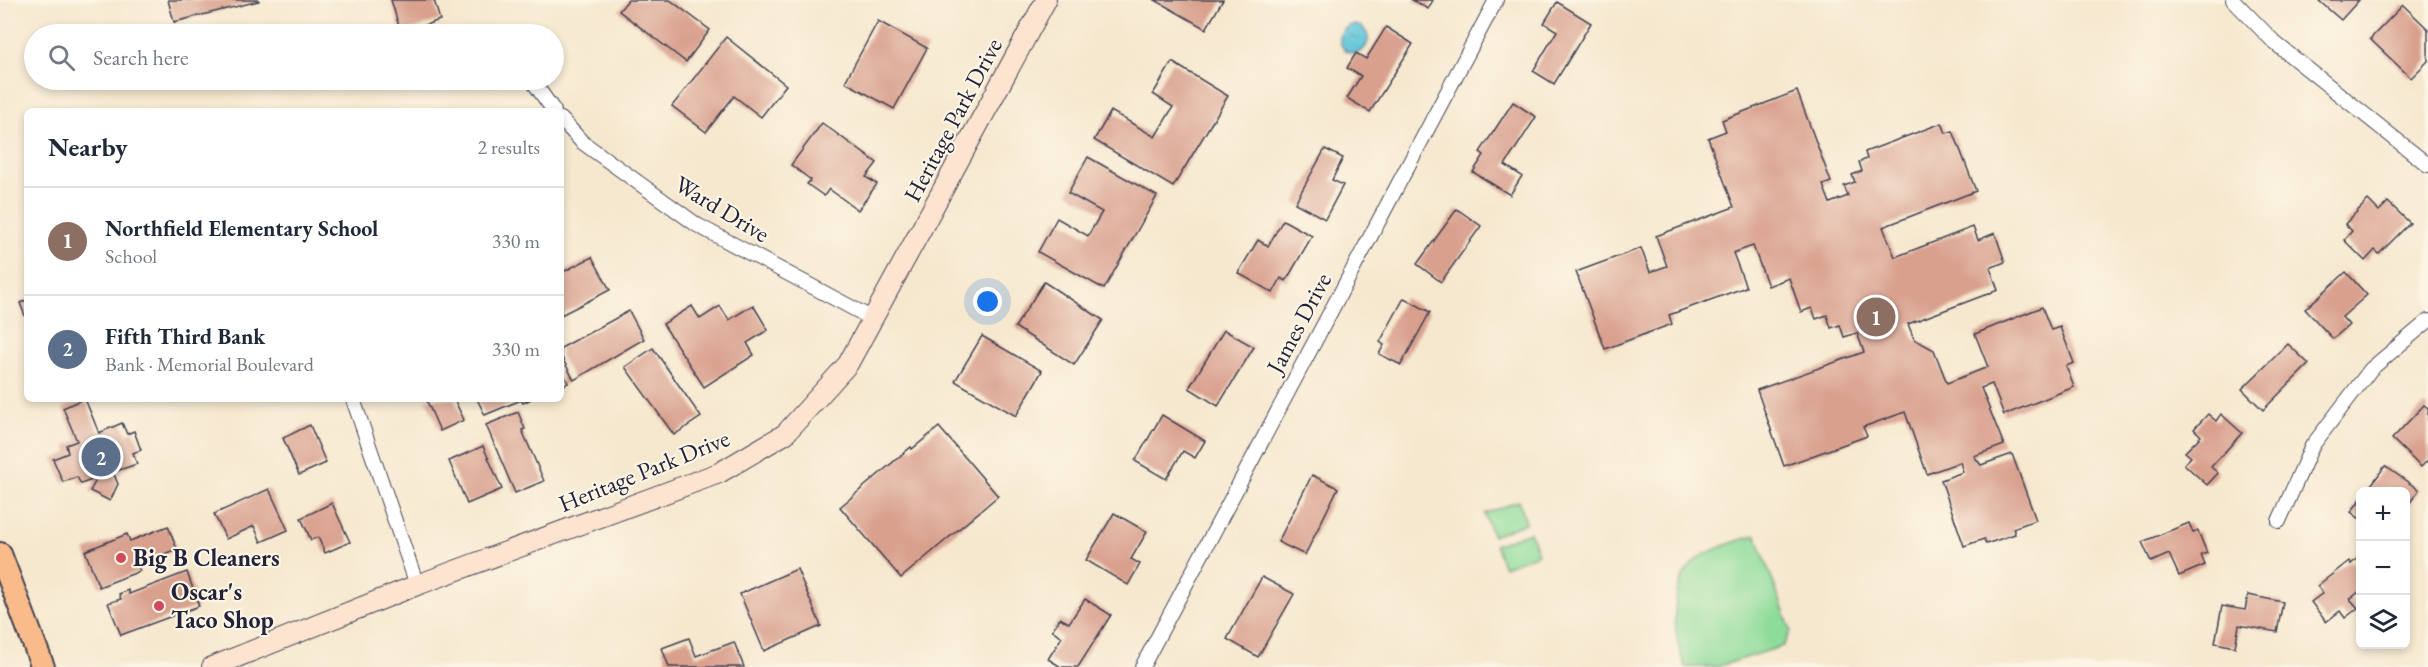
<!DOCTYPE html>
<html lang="en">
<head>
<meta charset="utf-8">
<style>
	body { margin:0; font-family:"EB Garamond",serif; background:#f2f2f3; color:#1f2937 }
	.controls { position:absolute; right:18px; bottom:18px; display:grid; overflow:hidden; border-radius:9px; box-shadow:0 3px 9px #0003 }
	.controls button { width:54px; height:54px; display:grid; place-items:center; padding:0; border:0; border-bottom:2px solid #e0e1e3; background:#fff; color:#1f2937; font:30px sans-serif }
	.you { position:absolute; left:988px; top:302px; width:21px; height:21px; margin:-15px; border:4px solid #fff; border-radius:50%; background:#1a73e8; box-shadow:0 0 0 9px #1a73e833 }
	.badge { display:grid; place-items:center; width:39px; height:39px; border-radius:50%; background:#0f766e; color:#fff; font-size:20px; font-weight:700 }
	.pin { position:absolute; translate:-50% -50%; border:3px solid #fff; box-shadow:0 2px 6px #0006 }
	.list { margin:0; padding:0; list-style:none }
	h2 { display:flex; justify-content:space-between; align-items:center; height:78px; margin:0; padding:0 24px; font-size:26px }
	h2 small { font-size:20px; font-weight:400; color:#747a83 }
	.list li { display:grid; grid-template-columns:39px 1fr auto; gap:18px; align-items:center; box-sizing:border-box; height:108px; padding:0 24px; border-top:2px solid #e0e1e3 }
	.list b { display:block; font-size:22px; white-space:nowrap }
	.list p { margin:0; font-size:20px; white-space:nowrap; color:#747a83 }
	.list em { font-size:20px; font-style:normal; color:#747a83 }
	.icon { flex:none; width:33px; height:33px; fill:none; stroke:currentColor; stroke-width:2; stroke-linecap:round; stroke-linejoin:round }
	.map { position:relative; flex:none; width:2428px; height:667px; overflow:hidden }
	.search { position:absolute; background:#fff; box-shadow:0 3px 9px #0003; left:24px; top:24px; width:540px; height:66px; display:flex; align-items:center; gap:15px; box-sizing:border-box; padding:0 21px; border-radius:33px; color:#747a83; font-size:22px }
	.panel { position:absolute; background:#fff; box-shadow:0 3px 9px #0003; left:24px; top:108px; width:540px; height:294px; border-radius:9px }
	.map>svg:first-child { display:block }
	.garden { fill:#8edc9a; stroke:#587f6a; stroke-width:1.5 }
	.water { fill:url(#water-ripples); stroke:#40738a; stroke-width:1.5 }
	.building { fill:#d9a08e }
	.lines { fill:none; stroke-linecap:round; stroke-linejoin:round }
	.street-casing { stroke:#424051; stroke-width:16 }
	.secondary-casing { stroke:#424051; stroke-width:22 }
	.primary-casing { stroke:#424051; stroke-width:26 }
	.street { stroke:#fff; stroke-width:14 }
	.secondary { stroke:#fde4d1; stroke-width:20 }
	.primary { stroke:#fabb8b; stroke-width:22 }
	.poi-dot { fill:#d1495b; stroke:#fcf5e5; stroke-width:2 }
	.labels { text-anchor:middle; stroke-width:4.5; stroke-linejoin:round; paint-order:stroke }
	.street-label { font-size:24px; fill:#22223b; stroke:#fcf5e5 }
	.poi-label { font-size:24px; font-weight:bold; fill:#22223b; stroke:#fcf5e5; text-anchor:start }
</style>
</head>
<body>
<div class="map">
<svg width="2428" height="667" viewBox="0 0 2428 667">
	<defs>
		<pattern id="water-ripples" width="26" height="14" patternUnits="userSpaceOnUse" patternTransform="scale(1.5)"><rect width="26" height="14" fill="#5dc4da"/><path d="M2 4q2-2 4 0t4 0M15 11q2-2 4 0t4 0" fill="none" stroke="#51a8bc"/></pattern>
	</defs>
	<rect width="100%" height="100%" fill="#fcf5e5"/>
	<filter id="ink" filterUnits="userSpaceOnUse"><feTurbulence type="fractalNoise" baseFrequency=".0167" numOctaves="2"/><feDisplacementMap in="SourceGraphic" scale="12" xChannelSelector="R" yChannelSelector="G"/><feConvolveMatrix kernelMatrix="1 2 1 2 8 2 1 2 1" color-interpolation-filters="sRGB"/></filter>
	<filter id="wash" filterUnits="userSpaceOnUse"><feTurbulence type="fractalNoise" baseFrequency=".008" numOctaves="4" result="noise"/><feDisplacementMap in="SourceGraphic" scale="24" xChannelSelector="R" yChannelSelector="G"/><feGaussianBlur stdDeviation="1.35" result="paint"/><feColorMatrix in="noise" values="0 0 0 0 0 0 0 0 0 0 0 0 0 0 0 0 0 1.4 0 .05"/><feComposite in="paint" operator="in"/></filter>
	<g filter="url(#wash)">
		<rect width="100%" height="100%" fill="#f6e8cf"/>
		<g class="garden">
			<polygon points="1519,501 1526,523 1493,536 1484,514"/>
			<polygon points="1530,532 1538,554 1504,567 1495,545"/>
			<path d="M 1756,535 L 1791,631 L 1783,646 L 1717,667 L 1685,667 C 1673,634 1666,582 1699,558 C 1715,547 1738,541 1756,535 Z"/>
		</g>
		<circle class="water" cx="1354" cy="39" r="14"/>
		<g id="blocks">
			<g class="building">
				<polygon points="168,0 259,0 259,1 174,22"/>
				<polygon points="391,0 434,0 440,20 401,33"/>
				<polygon points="628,0 670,0 710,30 686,62 619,11"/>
				<polygon points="1155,0 1223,0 1206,29"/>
				<polygon points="1412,0 1433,0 1428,9"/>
				<polygon points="2318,0 2359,0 2341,20"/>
				<polygon points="1557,2 1591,23 1554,84 1533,71 1557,31 1544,23"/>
				<polygon points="2403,5 2428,29 2428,61 2411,78 2370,39"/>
				<polygon points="878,21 927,48 894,109 845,82"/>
				<polygon points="1386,27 1413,44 1370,112 1347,98 1361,76 1347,68 1356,53 1366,59"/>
				<polygon points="726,37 786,85 761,117 734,96 706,132 672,106"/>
				<polygon points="1172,62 1228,96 1173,187 1094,140 1111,111 1155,137 1173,107 1153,94"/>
				<polygon points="1797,91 1831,182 1823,185 1830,203 1848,196 1844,186 1855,182 1852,175 1862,171 1859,162 1867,159 1865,152 1942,123 1946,133 1953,131 1976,191 1883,227 1895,257 1973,227 1978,240 1995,233 2005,262 1990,268 1998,290 1908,324 1914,339 1934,350 1947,383 1988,367 1975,334 2042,307 2051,330 2060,327 2074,363 2066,366 2074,387 2004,415 1992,384 1981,388 2004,445 1974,456 1981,465 2012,454 2036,520 2013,528 2015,534 1986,544 1984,539 1964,546 1941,480 1963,472 1960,462 1927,474 1905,412 1863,427 1867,436 1784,466 1757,390 1864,352 1857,333 1844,337 1840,325 1831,328 1827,315 1816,319 1812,308 1801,312 1789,278 1768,286 1753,246 1733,253 1746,287 1669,315 1672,324 1605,349 1576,272 1641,248 1650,272 1667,266 1656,236 1734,207 1708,138 1726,131 1722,120"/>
				<polygon points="1513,102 1536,117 1505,165 1522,176 1510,195 1473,172 1484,155 1480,152"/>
				<polygon points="822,123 877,163 866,177 877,184 858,210 829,189 824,196 807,184 811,180 791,165"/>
				<polygon points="1325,149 1343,158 1332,180 1343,185 1325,219 1295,203"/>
				<polygon points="1088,157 1157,196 1104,289 1038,252 1057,218 1088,236 1102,212 1068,193"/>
				<polygon points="2368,200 2379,211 2388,202 2410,223 2379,254 2375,250 2365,261 2344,240 2352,231 2345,224"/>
				<polygon points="1457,209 1481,226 1441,282 1417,264"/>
				<polygon points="1283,220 1312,236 1286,281 1281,278 1273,293 1238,273 1258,240 1268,246"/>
				<polygon points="592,257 610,290 561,315 561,273"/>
				<polygon points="2346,272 2367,295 2342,317 2349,325 2333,339 2305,309"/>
				<polygon points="1044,282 1103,320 1074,365 1015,327"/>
				<polygon points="1404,298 1430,312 1401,365 1379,354 1384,345 1380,342"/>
				<polygon points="27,300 27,321 20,303"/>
				<polygon points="753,305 768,330 747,343 754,355 704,387 663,324 692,306 700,319 720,306 729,320"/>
				<polygon points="629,311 644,339 574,380 561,356 561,348"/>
				<polygon points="1224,330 1254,347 1218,406 1189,388"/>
				<polygon points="982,336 1042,371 1016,416 955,381"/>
				<polygon points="2288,344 2309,364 2263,410 2242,389"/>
				<polygon points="653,348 701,417 674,435 625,367"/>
				<polygon points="561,368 568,383 561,386"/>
				<polygon points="83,399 85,399 99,433 122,423 127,434 134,431 141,450 133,453 137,464 113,472 118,484 110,501 90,491 95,482 94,479 81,484 77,477 63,482 53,459 68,453 66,445 77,441 63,408"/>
				<polygon points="426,399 454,399 464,420 440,431"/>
				<polygon points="477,399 531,399 523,403 521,400 485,415"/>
				<polygon points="2424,405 2428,408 2428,460 2421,467 2392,439"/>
				<polygon points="518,412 525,429 522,430 544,481 515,493 486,425"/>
				<polygon points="2208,414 2216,421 2221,414 2242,433 2211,467 2218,473 2207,485 2184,464 2191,457 2185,452 2201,436 2194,429"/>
				<polygon points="1162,415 1205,441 1195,458 1183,451 1166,479 1135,461"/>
				<polygon points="310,425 326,463 299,475 283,438"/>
				<polygon points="939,427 998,496 901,578 840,507 911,447 912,449"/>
				<polygon points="483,446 502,489 467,504 449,461"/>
				<polygon points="2385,466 2419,490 2406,508 2406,492 2366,492"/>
				<polygon points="1312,475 1338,488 1305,555 1278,542"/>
				<polygon points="269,489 288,530 261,542 254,526 226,539 214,514"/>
				<polygon points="2360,500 2360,519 2351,512"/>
				<polygon points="332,503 350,542 325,553 318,537 311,540 301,518"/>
				<polygon points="1114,513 1147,532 1131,559 1140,564 1128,585 1086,560"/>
				<polygon points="2189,523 2193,533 2198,531 2207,553 2201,555 2205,565 2179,576 2169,554 2151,562 2142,542"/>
				<polygon points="168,526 177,549 137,565 140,571 99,587 85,551 127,534 130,541"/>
				<polygon points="2360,556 2360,591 2350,599 2358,608 2345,618 2340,611 2326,622 2311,602 2323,593 2317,586 2349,561 2351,564"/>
				<polygon points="797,569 821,626 764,651 740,594"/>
				<polygon points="187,572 199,606 121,635 108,603 121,599 119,594 128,590 129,594"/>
				<polygon points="1262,577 1294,594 1258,657 1227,639"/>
				<polygon points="2248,595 2283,602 2277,632 2239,625 2235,647 2215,643 2222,606 2245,610"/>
				<polygon points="1085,599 1111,615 1078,667 1061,667 1048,659 1062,637 1052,630 1060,618 1069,623"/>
				<polygon points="689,638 696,656 734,642 744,667 669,667 662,648"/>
			</g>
		</g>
	</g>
	<g filter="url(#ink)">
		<use href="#blocks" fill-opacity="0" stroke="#424051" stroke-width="1.5"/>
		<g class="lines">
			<defs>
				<g id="street">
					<polyline points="2233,0 2275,43 2428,165"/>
					<polyline points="532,80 554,111"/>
					<polyline points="561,119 582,142 697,225 873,319"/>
					<polyline points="353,399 417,585"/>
					<polyline points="2279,521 2312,446 2371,369 2428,321"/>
					<polyline points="1142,667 1496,0"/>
				</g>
				<polyline id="secondary" points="212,667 417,585 719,473 785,434 848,364 1046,0"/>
				<polyline id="primary" points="0,554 43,667"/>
			</defs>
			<use href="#street" class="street-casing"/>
			<use href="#secondary" class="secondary-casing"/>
			<use href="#primary" class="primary-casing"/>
			<use href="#street" class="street"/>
			<use href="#secondary" class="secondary"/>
			<use href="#primary" class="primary"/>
		</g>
	</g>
	<g class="poi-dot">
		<circle cx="121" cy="558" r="6"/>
		<circle cx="159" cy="606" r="6"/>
	</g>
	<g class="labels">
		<g class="street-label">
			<text transform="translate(953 120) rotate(-62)" y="8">Heritage Park Drive</text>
			<text transform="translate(722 209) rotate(31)" y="8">Ward Drive</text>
			<text transform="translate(1299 323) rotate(-62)" y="8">James Drive</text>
			<text transform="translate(644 471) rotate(-22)" y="8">Heritage Park Drive</text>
		</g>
		<g class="poi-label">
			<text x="133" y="566">Big B Cleaners</text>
			<text x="171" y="600">Oscar's<tspan x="171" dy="28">Taco Shop</tspan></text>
		</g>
	</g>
</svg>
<div class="controls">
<button>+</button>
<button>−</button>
<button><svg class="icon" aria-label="layers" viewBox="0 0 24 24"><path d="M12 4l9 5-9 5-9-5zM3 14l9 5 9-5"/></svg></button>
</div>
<div class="you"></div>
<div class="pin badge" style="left:1876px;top:317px;background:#8d6e63">1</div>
<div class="pin badge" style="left:101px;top:457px;background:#5c6f8a">2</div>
<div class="search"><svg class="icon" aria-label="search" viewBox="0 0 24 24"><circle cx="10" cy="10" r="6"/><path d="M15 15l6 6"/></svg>Search here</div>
<section class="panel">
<h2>Nearby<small>2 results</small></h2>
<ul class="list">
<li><span class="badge" style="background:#8d6e63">1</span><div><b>Northfield Elementary School</b><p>School</p></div><em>330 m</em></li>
<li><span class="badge" style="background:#5c6f8a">2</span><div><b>Fifth Third Bank</b><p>Bank · Memorial Boulevard</p></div><em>330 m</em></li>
</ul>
</section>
</div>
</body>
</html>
